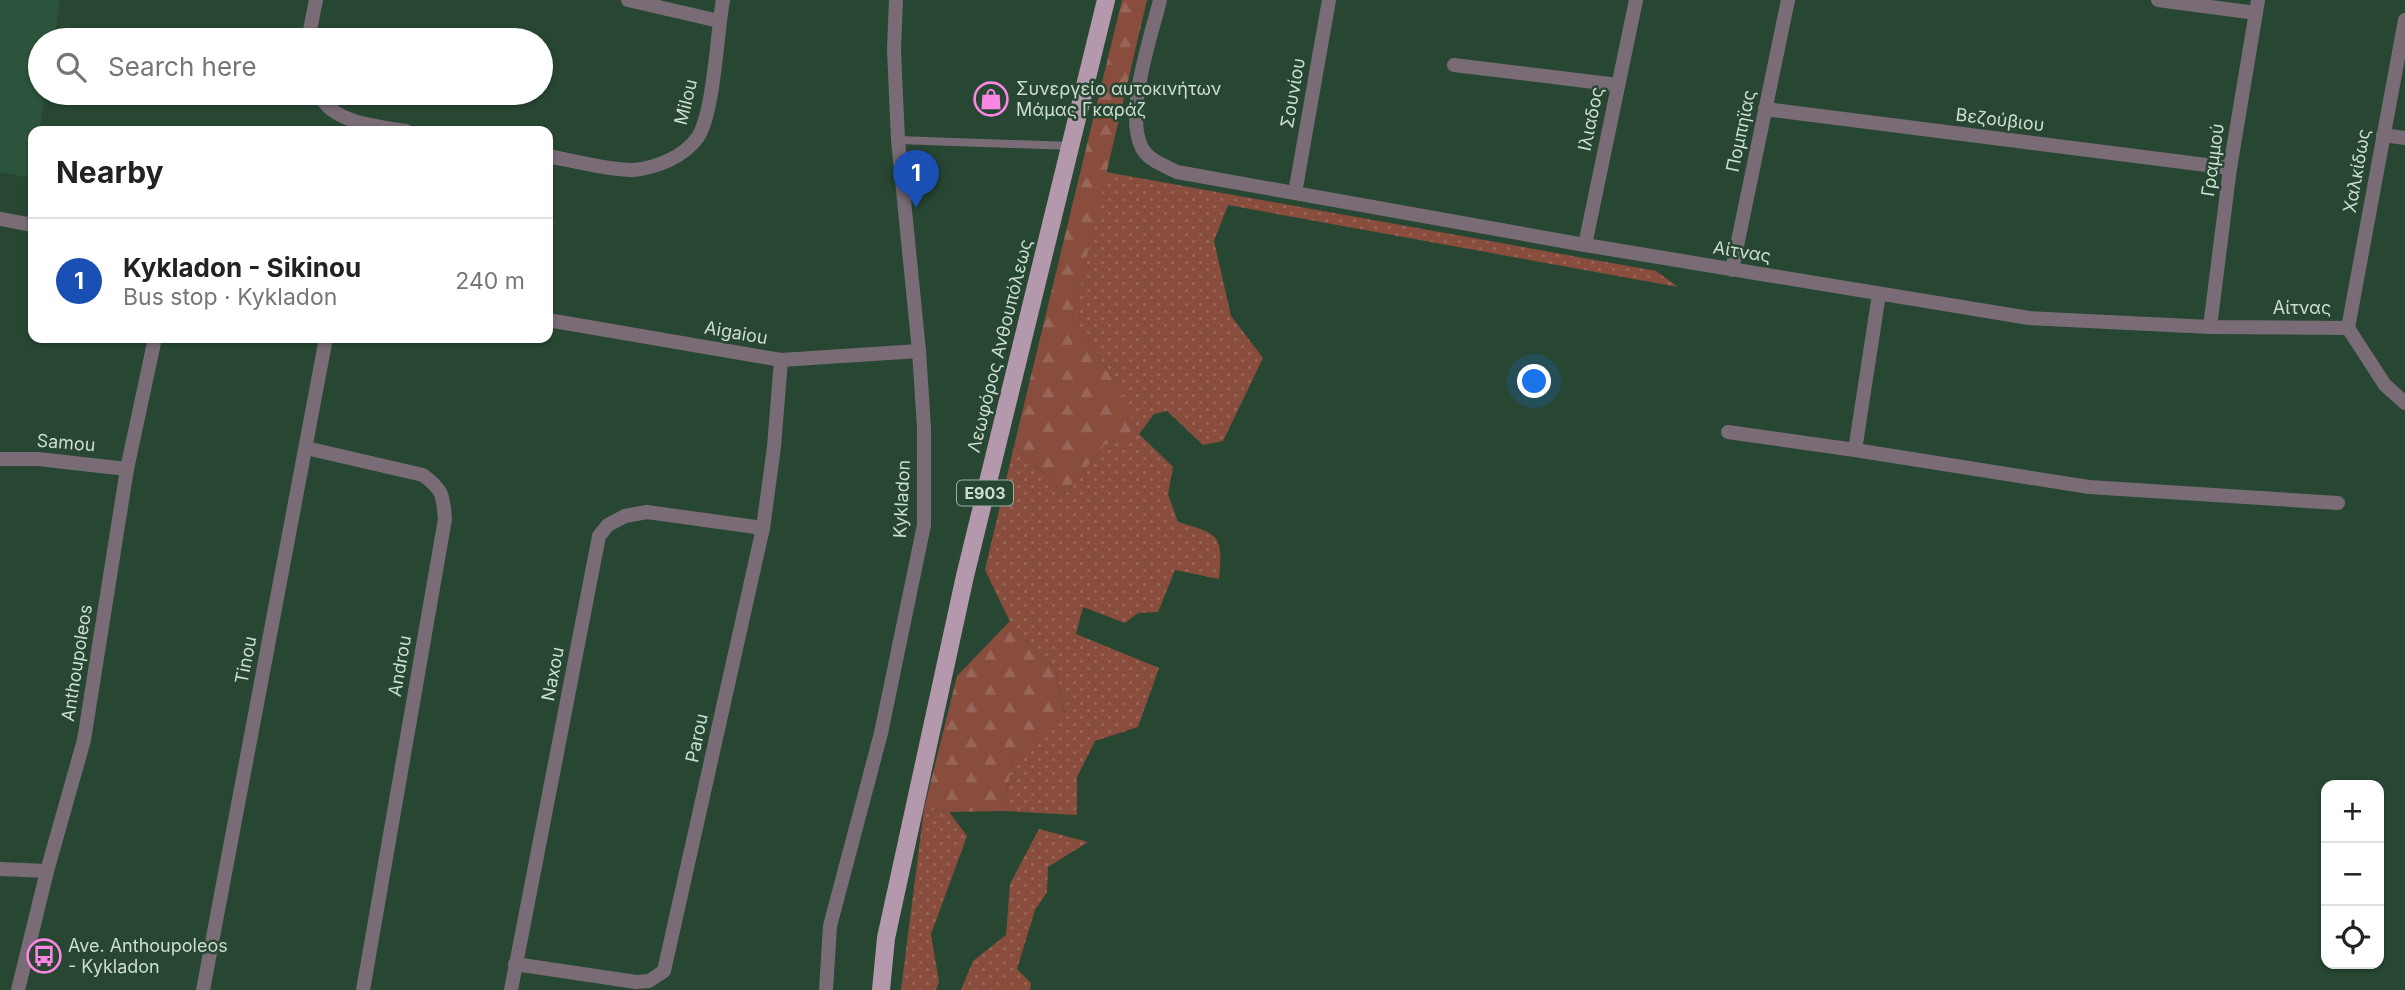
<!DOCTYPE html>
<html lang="en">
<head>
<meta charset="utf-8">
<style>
	body { margin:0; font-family:Inter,sans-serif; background:#f6f6f6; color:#222 }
	.controls { position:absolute; right:21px; bottom:21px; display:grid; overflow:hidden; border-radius:14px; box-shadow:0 2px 5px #0004 }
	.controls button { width:63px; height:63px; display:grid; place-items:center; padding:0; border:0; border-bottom:2px solid #e0e0e0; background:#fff; color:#222; font:35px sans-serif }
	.you { position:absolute; left:1535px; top:382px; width:24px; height:24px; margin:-18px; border:5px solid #fff; border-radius:50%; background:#1a73e8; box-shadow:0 0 0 10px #1a73e833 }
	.badge { display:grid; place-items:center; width:46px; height:46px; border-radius:50%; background:#111827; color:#fff; font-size:23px; font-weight:700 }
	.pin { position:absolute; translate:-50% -58px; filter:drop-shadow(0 2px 4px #0008) }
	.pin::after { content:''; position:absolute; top:37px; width:24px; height:21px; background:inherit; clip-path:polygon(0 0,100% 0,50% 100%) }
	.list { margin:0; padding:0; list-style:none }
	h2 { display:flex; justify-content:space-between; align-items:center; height:91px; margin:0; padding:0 28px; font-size:30px }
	h2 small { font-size:23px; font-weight:400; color:#767676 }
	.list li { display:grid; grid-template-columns:46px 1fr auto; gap:21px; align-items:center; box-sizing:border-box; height:126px; padding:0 28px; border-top:2px solid #e0e0e0 }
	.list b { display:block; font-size:26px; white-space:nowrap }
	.list p { margin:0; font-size:23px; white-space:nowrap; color:#767676 }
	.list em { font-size:23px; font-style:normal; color:#767676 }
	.icon { flex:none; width:38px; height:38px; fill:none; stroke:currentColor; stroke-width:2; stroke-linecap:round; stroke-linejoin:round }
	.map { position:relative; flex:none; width:2405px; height:990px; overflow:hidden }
	.search { position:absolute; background:#fff; box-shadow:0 2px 5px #0004; left:28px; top:28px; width:525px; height:77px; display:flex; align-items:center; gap:18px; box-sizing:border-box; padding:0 24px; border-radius:38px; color:#767676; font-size:26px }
	.panel { position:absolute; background:#fff; box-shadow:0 2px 5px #0004; left:28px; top:126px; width:525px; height:217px; border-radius:14px }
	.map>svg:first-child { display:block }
	.built { fill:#2c533b }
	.grass { fill:url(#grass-dots) }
	.forest { fill:url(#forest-firs) }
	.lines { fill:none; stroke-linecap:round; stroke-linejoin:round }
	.service { stroke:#7a6c76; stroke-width:8 }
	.minor { stroke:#7a6c76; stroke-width:14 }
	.tertiary { stroke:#7a6c76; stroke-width:14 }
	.primary { stroke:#b498ac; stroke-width:18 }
	.labels { text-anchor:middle; stroke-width:5; stroke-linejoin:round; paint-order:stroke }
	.shield { fill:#284733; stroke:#9bb0a2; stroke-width:2 }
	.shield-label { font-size:16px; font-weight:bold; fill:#ccddd1 }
	.poi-label { font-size:18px; fill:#ccddd1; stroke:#284733; text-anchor:start }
	.street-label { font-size:18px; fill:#ccddd1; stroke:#284733 }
</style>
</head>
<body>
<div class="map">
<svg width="2405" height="990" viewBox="0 0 2405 990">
	<defs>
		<pattern id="grass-dots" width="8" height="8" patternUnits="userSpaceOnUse" patternTransform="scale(1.75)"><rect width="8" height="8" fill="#894d3d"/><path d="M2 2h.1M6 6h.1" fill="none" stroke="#986658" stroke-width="1.8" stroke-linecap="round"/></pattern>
		<pattern id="forest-firs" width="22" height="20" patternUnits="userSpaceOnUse" patternTransform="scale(1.75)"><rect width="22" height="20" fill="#894d3d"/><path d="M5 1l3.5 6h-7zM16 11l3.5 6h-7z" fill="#986658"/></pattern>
	</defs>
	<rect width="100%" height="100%" fill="#284733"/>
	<polygon class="built" points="0,0 60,0 54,40 40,40 40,93 45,93 39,131 33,131 32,178 0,172"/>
	<g class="grass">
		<path d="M 1106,172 L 1656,271 L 1678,287 L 1228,205 L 1214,241 L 1231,316 L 1263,358 L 1223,441 L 1203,445 L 1167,411 L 1154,414 L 1139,434 L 1173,467 L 1168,494 L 1178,522 C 1220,535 1223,534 1219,579 L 1175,570 L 1158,612 L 1138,613 L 1125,623 L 1083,607 L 1076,634 L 1159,668 L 1138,727 L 1095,741 L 1077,777 L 1077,815 L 1004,811 L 1012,762 L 1065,713 L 1055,669 L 1014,630 L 985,570 L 1014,446 L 1065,493 L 1105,445 L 1115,383 L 1073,315 Z"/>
		<polygon points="924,809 949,812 967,836 931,934 939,982 936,990 901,990"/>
		<polygon points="1039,829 1088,842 1048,867 1047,892 1035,910 1017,969 1031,983 1030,990 961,990 973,961 1006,935 1010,884"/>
	</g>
	<g class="forest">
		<polygon points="1122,0 1147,0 1073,315 1115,383 1139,434 1105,445 1065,493 1014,446"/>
		<polygon points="1010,621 1014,630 1055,669 1065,714 1012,762 1004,811 949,812 924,809 957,676"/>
	</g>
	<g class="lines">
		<polyline class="service" points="898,140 1070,146"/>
		<g class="minor">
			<polyline points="628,0 719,21"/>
			<path d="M 1160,0 C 1151,37 1124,114 1142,148 C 1148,160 1165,166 1177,172 L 1585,245 L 2029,318 L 2210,327 L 2348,328"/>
			<polyline points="2158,0 2256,13"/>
			<polyline points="308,40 316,0"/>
			<polyline points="1454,65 1618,85"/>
			<path d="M 318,93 C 333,124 377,126 406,131"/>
			<polyline points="1765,109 2230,168"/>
			<polyline points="2383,135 2405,138"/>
			<path d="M 548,156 C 569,160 613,171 633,170 C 656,168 684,157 698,137 C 714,112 717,33 723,0"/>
			<polyline points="1295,193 1329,0"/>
			<polyline points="0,219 33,225"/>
			<polyline points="1585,245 1636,0"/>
			<polyline points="1732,270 1788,0"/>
			<polyline points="548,320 781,360 919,351"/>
			<polyline points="2210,327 2230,168 2258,0"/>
			<polyline points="2348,328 2405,20"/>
			<polyline points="2348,328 2385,385 2405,403"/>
			<polyline points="1728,432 1855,450 1879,294"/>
			<path d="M 306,448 L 423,475 C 443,490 443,495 445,519 L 363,990"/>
			<polyline points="1855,450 2089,487 2338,503"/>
			<polyline points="0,459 38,459 127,469"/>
			<polyline points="0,869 47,871"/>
			<polyline points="515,964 636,982 649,981 664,971 763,528 774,447 781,360"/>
			<polyline points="203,990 326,338"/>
			<polyline points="511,990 599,536 608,525 625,516 647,512 763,528"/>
			<polyline points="826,990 830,926 881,733 924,525 924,428 919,351 898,140 894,50 896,0"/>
		</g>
		<polyline class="tertiary" points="18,990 47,871 84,740 127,469 155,338"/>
		<polyline class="primary" points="881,990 886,938 965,576 1106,0"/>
	</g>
	<defs>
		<symbol id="shop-ring" viewBox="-11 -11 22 22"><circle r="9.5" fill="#284733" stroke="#fc86e4" stroke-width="1.5"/><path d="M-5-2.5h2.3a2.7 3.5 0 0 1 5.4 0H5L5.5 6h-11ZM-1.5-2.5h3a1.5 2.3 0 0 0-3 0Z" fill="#fc86e4"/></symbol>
		<symbol id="bus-ring" viewBox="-11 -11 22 22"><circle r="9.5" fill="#284733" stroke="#fc86e4" stroke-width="1.5"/><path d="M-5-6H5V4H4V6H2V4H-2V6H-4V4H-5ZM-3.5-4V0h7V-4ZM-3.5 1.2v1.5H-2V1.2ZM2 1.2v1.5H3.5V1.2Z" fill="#fc86e4"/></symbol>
	</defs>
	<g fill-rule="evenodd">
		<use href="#shop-ring" x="972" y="80" width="38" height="38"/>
		<use href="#bus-ring" x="25" y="937" width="38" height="38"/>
	</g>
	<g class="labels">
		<rect class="shield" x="957" y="480.5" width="56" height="25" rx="5"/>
		<g class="shield-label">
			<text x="985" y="499">E903</text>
		</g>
		<g class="poi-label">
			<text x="1016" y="95">Συνεργείο αυτοκινήτων<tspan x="1016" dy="21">Μάμας Γκαράζ</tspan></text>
			<text x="68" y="952">Ave. Anthoupoleos<tspan x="68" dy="21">- Kykladon</tspan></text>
		</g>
		<g class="street-label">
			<text transform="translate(1293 93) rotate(-80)" y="6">Σουνίου</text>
			<text transform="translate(686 102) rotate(-76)" y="6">Milou</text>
			<text transform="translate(1591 119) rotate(-78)" y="6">Ιλιαδος</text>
			<text transform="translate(2000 120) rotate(7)" y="6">Βεζούβιου</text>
			<text transform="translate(1741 131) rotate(-78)" y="6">Πομπηϊας</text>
			<text transform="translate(2213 160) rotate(-82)" y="6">Γραμμού</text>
			<text transform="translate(2357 171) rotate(-80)" y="6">Χαλκίδως</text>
			<text transform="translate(1742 252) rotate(9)" y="6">Αίτνας</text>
			<text x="2302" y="314">Αίτνας</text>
			<text transform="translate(736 333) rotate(10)" y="6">Aigaiou</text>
			<text transform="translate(1000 346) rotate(-76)" y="6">Λεωφόρος Ανθουπόλεως</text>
			<text transform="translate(66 443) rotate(5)" y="6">Samou</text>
			<text transform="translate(902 499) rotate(-87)" y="6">Kykladon</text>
			<text transform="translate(246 660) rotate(-79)" y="6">Tinou</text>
			<text transform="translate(77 663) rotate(-81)" y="6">Anthoupoleos</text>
			<text transform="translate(400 666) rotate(-80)" y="6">Androu</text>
			<text transform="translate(553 674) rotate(-79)" y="6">Naxou</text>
			<text transform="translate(697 738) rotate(-78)" y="6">Parou</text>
		</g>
	</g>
</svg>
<div class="controls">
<button>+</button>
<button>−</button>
<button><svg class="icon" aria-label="locate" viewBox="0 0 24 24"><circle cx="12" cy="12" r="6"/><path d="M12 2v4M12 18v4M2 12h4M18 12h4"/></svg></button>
</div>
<div class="you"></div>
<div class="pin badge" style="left:916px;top:208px;background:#1a4fb4">1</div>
<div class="search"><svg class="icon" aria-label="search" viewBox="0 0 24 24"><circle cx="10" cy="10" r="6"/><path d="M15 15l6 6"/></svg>Search here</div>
<section class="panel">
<h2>Nearby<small></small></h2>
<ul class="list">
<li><span class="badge" style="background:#1a4fb4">1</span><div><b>Kykladon - Sikinou</b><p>Bus stop · Kykladon</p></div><em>240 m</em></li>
</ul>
</section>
</div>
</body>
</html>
